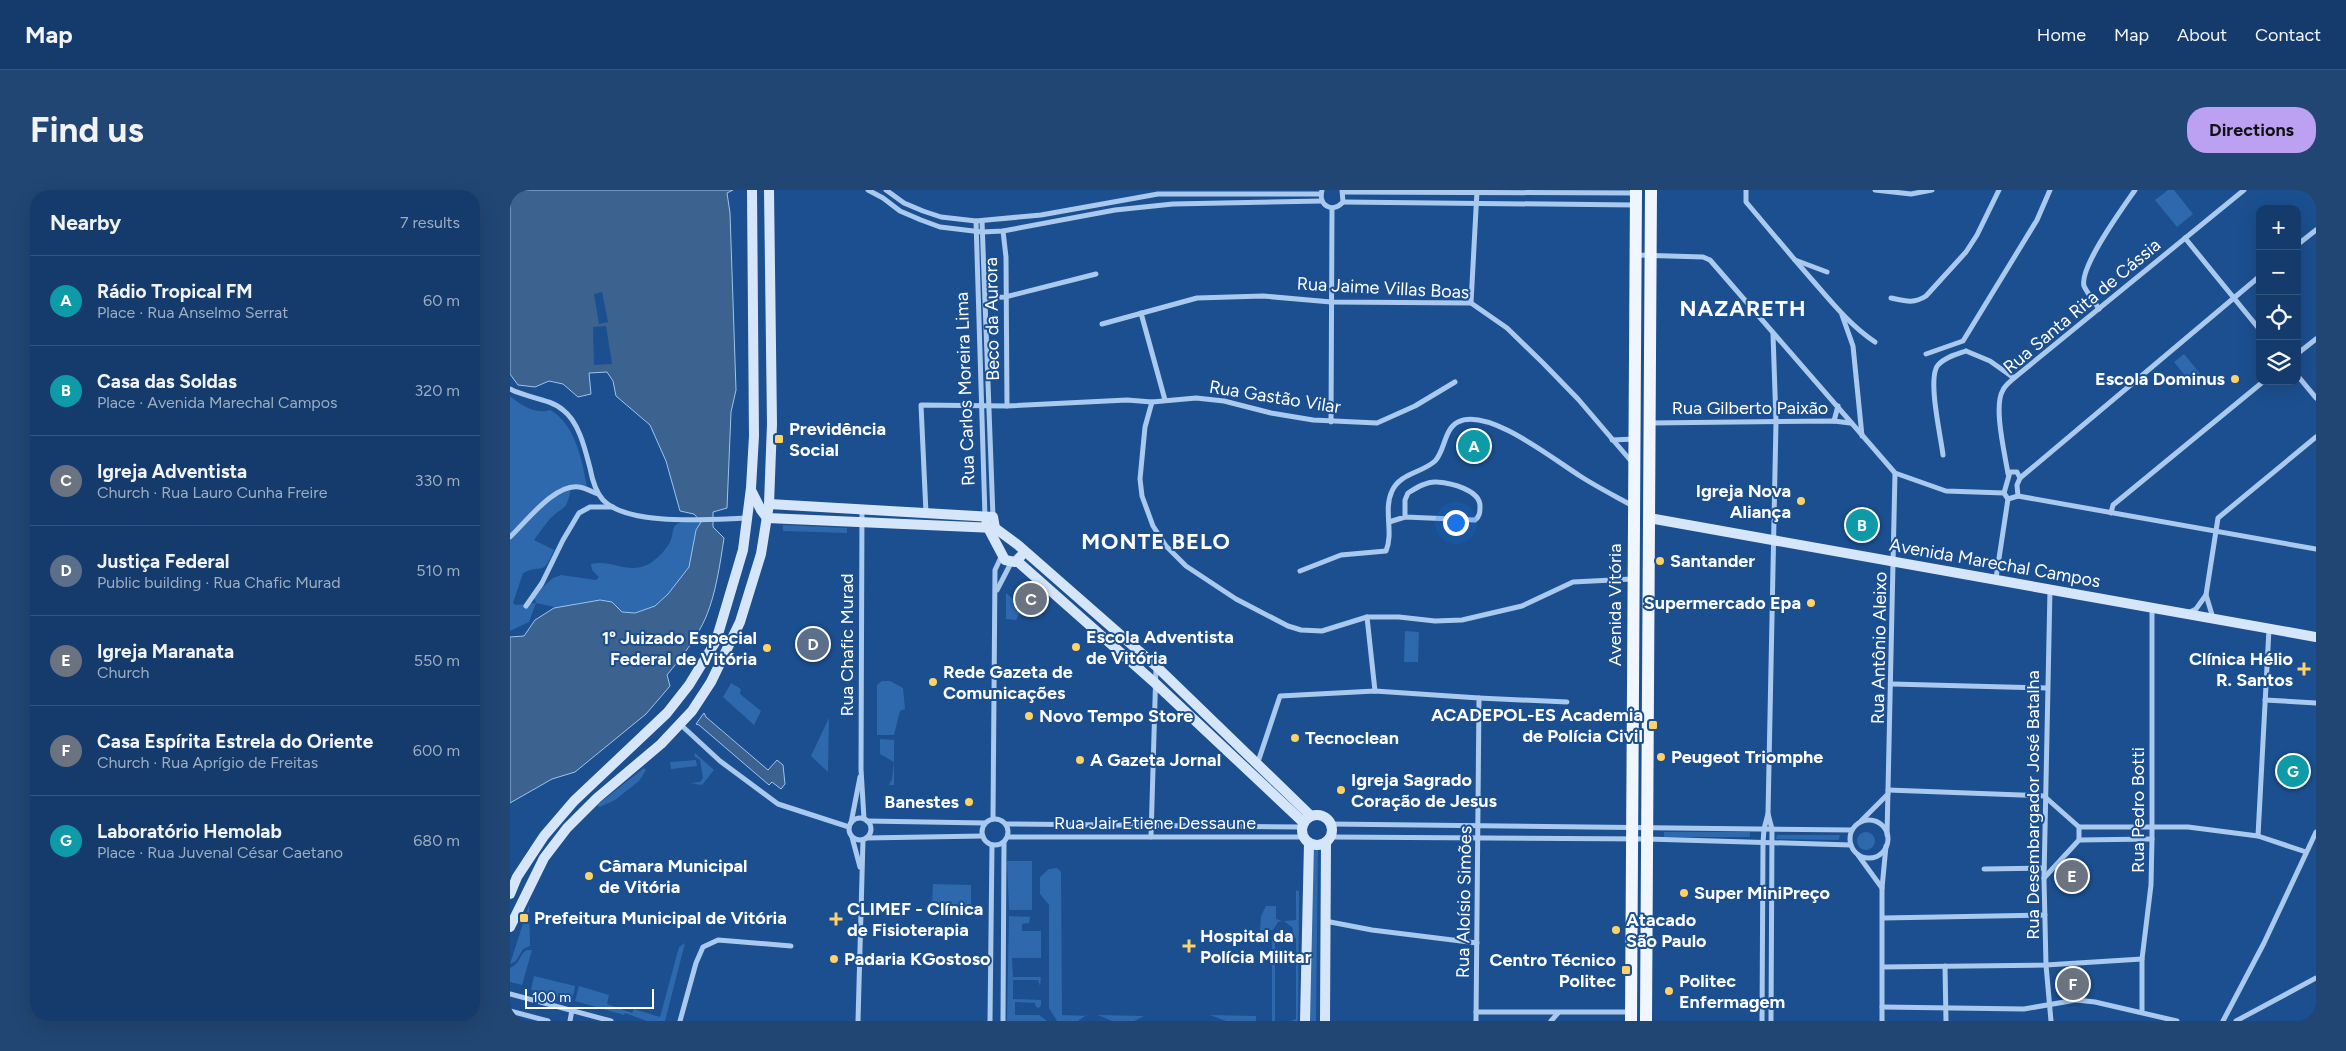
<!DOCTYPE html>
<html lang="en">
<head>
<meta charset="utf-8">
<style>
	body { margin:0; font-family:Figtree,sans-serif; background:#214673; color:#f1f3f6 }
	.controls { position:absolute; right:15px; top:15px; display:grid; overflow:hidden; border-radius:10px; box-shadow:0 5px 20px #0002 }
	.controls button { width:45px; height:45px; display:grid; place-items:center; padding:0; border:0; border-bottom:1px solid #33557e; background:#143b6b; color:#f1f3f6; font:25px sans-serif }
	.scale { position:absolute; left:15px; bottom:12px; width:129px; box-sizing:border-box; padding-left:5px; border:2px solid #fff; border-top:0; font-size:14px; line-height:18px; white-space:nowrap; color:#fff; -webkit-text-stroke:4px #1b4f8f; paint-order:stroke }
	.you { position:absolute; left:945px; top:332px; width:18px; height:18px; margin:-12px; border:4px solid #fff; border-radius:50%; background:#1a73e8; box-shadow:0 0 0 8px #1a73e833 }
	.badge { display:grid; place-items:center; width:32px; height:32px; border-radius:50%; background:#bca0f2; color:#fff; font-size:16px; font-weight:700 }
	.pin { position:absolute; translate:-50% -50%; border:2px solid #fff; box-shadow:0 1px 5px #0006 }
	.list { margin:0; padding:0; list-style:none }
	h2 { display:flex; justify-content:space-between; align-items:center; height:65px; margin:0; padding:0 20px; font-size:21px }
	h2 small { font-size:16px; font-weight:400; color:#9dadc1 }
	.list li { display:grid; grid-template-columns:32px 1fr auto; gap:15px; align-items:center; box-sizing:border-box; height:90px; padding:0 20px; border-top:1px solid #33557e }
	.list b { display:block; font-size:19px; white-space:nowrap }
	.list p { margin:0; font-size:16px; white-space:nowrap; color:#9dadc1 }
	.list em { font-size:16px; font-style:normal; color:#9dadc1 }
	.icon { flex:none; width:28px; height:28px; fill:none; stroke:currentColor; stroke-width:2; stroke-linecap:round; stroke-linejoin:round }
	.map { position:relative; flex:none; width:1806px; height:831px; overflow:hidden; border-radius:20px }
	header { display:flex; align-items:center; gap:30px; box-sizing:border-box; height:70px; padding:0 25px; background:#143b6b; border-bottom:1px solid #33557e }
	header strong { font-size:24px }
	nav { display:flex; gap:28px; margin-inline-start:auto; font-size:18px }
	.intro { display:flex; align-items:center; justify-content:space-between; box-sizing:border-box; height:120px; padding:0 30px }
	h1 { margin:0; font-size:35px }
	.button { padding:12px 22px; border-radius:20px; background:#bca0f2; color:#111; font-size:18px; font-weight:700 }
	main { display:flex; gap:30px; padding:0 30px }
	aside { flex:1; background:#143b6b; border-radius:20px; box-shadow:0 5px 20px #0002 }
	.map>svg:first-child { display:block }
	.green { fill:#2e69ad }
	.water { fill:#3c6290; stroke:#9cc4f0 }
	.pier { fill:#1b4f8f }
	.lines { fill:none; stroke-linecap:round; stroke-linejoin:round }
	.street { stroke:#a9c9ee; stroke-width:5 }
	.secondary { stroke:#d6e6fa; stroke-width:10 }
	.primary { stroke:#f0f6ff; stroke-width:12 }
	.poi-dot { fill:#ffd166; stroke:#1b4f8f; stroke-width:2 }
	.labels { text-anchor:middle; stroke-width:4; stroke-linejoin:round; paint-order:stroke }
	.street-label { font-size:18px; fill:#fff; stroke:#1b4f8f }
	.poi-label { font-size:18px; font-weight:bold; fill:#fff; stroke:#1b4f8f; text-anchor:start }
	.district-label { font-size:22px; font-weight:bold; letter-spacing:1px; fill:#fff; stroke:#1b4f8f }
</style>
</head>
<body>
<header>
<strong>Map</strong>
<nav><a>Home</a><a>Map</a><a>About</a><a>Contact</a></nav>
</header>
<div class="intro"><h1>Find us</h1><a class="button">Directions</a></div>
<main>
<aside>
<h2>Nearby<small>7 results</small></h2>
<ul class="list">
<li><span class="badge" style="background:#0f9aa8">A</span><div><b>Rádio Tropical FM</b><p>Place · Rua Anselmo Serrat</p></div><em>60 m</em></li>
<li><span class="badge" style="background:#0f9aa8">B</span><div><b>Casa das Soldas</b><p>Place · Avenida Marechal Campos</p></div><em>320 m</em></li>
<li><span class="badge" style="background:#6b7280">C</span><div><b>Igreja Adventista</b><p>Church · Rua Lauro Cunha Freire</p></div><em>330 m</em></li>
<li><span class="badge" style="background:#5c6f8a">D</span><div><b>Justiça Federal</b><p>Public building · Rua Chafic Murad</p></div><em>510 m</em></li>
<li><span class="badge" style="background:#6b7280">E</span><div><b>Igreja Maranata</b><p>Church</p></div><em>550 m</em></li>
<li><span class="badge" style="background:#6b7280">F</span><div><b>Casa Espírita Estrela do Oriente</b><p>Church · Rua Aprígio de Freitas</p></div><em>600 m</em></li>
<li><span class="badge" style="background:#0f9aa8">G</span><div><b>Laboratório Hemolab</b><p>Place · Rua Juvenal César Caetano</p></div><em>680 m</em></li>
</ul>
</aside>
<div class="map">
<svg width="1806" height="831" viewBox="0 0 1806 831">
	<rect width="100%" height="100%" fill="#1b4f8f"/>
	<g class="green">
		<polygon points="1658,0 1664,0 1683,24 1667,37 1645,10"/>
		<polygon points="1674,164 1692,186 1682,194 1664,172"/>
		<path d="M 0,206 C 10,215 27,225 40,220 C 65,233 73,273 77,298 L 61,298 C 56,324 54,314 39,330 C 34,336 29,343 24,350 L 44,360 C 32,388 33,373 13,383 L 3,413 L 6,415 L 26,413 L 23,404 L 25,399 L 34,396 L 43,388 L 51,385 L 86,390 L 89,387 L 82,380 L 81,374 C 102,369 118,385 139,374 C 147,369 156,360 160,352 C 163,347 162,336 167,334 C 174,331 184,332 191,332 L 186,340 L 179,377 L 158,404 L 145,416 L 125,423 L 118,423 L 112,422 L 102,412 L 90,410 L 49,418 L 26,413 L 19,432 L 0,441 Z"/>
		<polygon points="273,335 337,338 337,343 273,341"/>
		<polygon points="496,403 517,422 517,424 509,424 506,430 496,429"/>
		<polygon points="895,441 909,442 908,472 894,472"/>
		<polygon points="372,491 380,491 393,498 395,519 390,521 384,545 367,545 367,495"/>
		<polygon points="221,493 231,499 230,504 251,521 244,535 213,507"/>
		<polygon points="319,528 318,582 301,566"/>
		<polygon points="370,549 384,550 384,595 379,595 382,589 384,572 370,564"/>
		<polygon points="185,563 204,580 192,595 180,593 190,592 193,588 190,570 184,566"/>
		<polygon points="186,570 187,576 161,579 160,572"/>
		<polygon points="134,578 136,580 129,591 105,610 90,617 87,615"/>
		<circle cx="1356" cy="651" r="9"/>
		<rect x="1154" y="642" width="86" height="5"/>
		<polygon points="1267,645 1330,645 1329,650 1266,649"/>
		<polygon points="801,659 808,659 806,831 799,831"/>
		<polygon points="497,671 522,671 522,720 499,720"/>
		<polygon points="539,679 547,678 551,682 552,825 582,826 575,826 568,831 547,831 539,818 539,715 530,704 530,687"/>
		<polygon points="423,694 461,695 461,719 422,717"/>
		<polygon points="786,700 789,701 788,831 780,831 786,829 786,748 782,748 783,738 774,731 786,730"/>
		<polygon points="19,715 20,756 13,759 6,771 0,774"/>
		<polygon points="756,716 766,716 766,729 772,731 768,732 763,740 750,740 751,726"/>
		<polygon points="499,726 520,727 519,733 512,734 512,741 531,741 531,768 502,768 503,787 531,787 530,796 528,790 503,790 503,809 531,810 531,815 529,818 526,817 525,813 505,812 505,825 529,825 537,831 497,831"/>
		<polygon points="762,748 771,749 765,749 765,831 762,831 762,749 757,749"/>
		<polygon points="175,753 155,831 137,831 115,823 114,825 65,811 69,796 99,805 97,814 122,823 124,819 150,827 169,757"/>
		<path d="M 17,760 L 22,760 L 12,795 L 0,792 L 0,778 C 11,773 9,764 17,760 Z"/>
		<polygon points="24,786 65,796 62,810 21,800"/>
		<polygon points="588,825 634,826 624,831 602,831"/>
		<polygon points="700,825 746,826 746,831 716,831"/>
	</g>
	<g class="water">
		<path d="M 0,0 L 223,0 L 217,3 L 220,23 L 226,200 L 221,222 L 217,318 L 203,322 L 203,337 L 214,348 C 210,374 206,403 196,427 C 187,448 171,468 157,485 L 160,496 L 136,524 L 65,582 L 42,589 L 0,613 L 0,447 L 14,446 L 25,430 L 44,418 L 90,410 L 102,412 L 112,422 L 125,423 L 145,416 L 158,404 L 179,377 L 186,340 L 191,332 L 184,324 L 170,321 L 156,271 L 140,235 L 106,206 L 103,191 L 97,182 L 79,183 L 81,204 L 68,207 L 53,194 L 39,191 L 25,197 L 8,195 L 0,184 Z"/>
		<polygon points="194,523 196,527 258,580 267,570 273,575 275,594 271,599 262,592 259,595 189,535 186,534"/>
	</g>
	<g class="pier">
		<polygon points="92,102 98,132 89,134 84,104"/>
		<polygon points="96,136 102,174 84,175 83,137"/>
	</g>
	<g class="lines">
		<g class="street">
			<polyline points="358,0 373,8 390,21 411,30 430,37 472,42 493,41 605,20 663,14 812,11"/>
			<polyline points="376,0 394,13 413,21 431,27 466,31 531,25 648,4 811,4"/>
			<path d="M 812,0 C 808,15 822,24 833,12 L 832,0"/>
			<path d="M 1236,0 L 1236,12 C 1259,39 1281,66 1304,92 C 1323,114 1341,136 1365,152"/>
			<polyline points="1365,0 1401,4 1422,0"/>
			<polyline points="833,2 1125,3"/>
			<polyline points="833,12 1124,15"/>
			<polyline points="466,31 475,327"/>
			<polyline points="472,31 483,327"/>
			<polyline points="493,41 496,67 497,216"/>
			<polyline points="1675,48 1750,140"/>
			<polyline points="1787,55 1806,40"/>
			<polyline points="1126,65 1193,67 1200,70 1385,283 1436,301 1494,303"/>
			<polyline points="1285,70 1317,82"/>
			<polyline points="475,108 495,107 586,84"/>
			<path d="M 1381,108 C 1395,111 1404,114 1416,106 L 1456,62 L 1467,45 L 1489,0"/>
			<polyline points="961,113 967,1"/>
			<path d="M 1589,119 C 1585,112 1577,103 1574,96 C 1569,77 1614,16 1625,0"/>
			<polyline points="631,123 655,210"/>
			<polyline points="1332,125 1343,156 1352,246"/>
			<polyline points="592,134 687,108 753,106 821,112 961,113 997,138 1033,173 1068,209 1121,271"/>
			<polyline points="1456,161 1480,171 1504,188"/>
			<polyline points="1416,164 1453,151 1527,30 1540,0"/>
			<polyline points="1787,164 1806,149"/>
			<polyline points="1787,185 1806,208"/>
			<path d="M 0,199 C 16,208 39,208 53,220 C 69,232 75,259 80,278 C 82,289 85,301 93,310 C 119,337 202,329 238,328"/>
			<polyline points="642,212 635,237 630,289 632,306 643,336 656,356 676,376 726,409 778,436 791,440 812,441 857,427 889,427 925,431 952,430 1012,416 1063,392 1122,389"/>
			<polyline points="1324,231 1328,216"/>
			<polyline points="821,232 822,18"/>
			<polyline points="1140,233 1324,231 1340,233"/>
			<polyline points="1102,250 1124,249"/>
			<path d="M 1433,265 C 1431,247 1417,188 1428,175 C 1435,167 1447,164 1456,161"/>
			<polygon points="1500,282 1507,282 1510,288 1507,295 1508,306 1498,309 1494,303"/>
			<path d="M 1498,284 C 1495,264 1483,216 1493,200 C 1495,195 1501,191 1504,188 L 1734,0"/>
			<polyline points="1510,288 1750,86"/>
			<polyline points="1508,306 1806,359"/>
			<polyline points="352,319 351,579 354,629"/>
			<polyline points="416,323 411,215 497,216 617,210 642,212 686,208 714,211 761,223 803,230 867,233 905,216 945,192"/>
			<polyline points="1601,323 1603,315 1754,191"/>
			<path d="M 879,332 L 895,327 L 965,330 C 970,326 970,322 970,316 C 970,300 941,293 927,292 C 917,291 906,298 898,303 L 895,310 L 895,327"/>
			<path d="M 0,347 C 16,332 45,293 69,297 C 76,298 82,302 88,304"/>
			<path d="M 790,381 L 831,365 L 876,361 C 884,342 873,320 882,301 C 890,283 912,283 925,271 C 935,261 934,239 948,232 C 978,217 1043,269 1070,286 C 1087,297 1105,306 1123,316"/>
			<polyline points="1486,388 1498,309"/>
			<polyline points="1540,399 1534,689 1536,775 1541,831"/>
			<polyline points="487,400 501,373"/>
			<polyline points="16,416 32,393 53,350 69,323 80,317 103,317"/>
			<polyline points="1680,422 1686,419 1696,405"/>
			<polyline points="857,427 865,501"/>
			<polyline points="1703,428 1696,405 1708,328 1806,247"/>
			<polyline points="1382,494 1537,498"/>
			<polyline points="969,508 1057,512"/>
			<polyline points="1755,510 1806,513"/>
			<polyline points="171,535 210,571 268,614 339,637"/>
			<polyline points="747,575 770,506 865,501 969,508 966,831"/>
			<polyline points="1378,600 1534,606 1569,637 1569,650 1534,688"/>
			<polyline points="1258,624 1262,639 1261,831"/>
			<polyline points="483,628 485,380 492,365"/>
			<circle cx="350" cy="639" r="11"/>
			<circle cx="485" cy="642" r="13"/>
			<circle cx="1359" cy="649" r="19"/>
			<polyline points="357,631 475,633"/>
			<polyline points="1351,631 1378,604"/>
			<polyline points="341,633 350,587"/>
			<polyline points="496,634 792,637"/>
			<polyline points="820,634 1342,640"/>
			<polyline points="1569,637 1678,637 1748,646 1796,662"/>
			<polyline points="1377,645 1385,283"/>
			<polyline points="1748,646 1759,439"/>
			<polyline points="342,647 350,677"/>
			<polyline points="498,647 793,647"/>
			<polyline points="641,647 646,477"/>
			<polyline points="820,647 1137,649 1341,655"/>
			<polyline points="356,648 473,646"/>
			<polyline points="1569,650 1642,649"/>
			<polyline points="1348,665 1372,698"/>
			<polyline points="1474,679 1534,678"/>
			<polyline points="1373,728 1535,725"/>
			<polyline points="815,731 862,740 967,753"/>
			<polyline points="1435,776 1436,831"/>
			<polyline points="1373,777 1536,775 1632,769"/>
			<polyline points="0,804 101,831"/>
			<polyline points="1372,817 1514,819 1566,810 1585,812 1667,831"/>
			<polyline points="0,821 38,831"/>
			<polyline points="966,822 1120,822"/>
			<polyline points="1632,822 1632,769 1641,695 1642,649 1642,418"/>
			<polyline points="60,831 62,820"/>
			<polyline points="170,831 186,773 193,757 208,750 281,756"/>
			<polyline points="348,831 353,650"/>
			<polyline points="480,831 482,655"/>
			<polyline points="493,831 494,652"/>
			<polyline points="1041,831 1048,823"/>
			<polyline points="1252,831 1253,653 1254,639 1258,624 1266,232 1263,144"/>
			<polyline points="1372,831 1372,698 1376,656"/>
			<polyline points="1713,831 1754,753 1806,642"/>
			<polyline points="1726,831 1806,788"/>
		</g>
		<g class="secondary">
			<polyline points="242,302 251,320 257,328"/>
			<polyline points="259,314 483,327 485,338 508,355 646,476 801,626"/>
			<polyline points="257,328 485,338"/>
			<polyline points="1139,328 1806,447"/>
			<polyline points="476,334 495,370 505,372 511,366"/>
			<polyline points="507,371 645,493 794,633"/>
			<circle cx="807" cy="640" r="15"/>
			<polyline points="0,704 7,687 34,646 64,611 157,523 179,495 206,451 233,360 241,298 244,246 242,0"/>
			<polyline points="0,737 34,668 57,638 87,608 151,554 182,521 201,492 230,432 251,364 259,314 262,234 259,0"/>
			<polyline points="795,831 799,653"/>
			<polyline points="815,831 816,652"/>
		</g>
		<g class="primary">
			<polyline points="1121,831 1126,0"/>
			<polyline points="1136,831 1141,0"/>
		</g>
	</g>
	<g class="poi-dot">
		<circle cx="1725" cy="189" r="5"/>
		<rect x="264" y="244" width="10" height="10" rx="2.5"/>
		<circle cx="1291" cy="311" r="5"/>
		<circle cx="1150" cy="371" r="5"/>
		<circle cx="1301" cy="413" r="5"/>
		<circle cx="566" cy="457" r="5"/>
		<circle cx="257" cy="458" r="5"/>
		<path d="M1791.5 471.5h5v5h5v5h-5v5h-5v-5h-5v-5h5z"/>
		<circle cx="423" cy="492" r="5"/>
		<circle cx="519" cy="526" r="5"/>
		<rect x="1138" y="530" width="10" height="10" rx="2.5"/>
		<circle cx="785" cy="548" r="5"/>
		<circle cx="1151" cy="567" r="5"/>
		<circle cx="570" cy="570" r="5"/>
		<circle cx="831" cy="600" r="5"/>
		<circle cx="459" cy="612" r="5"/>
		<circle cx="79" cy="686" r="5"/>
		<circle cx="1174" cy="703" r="5"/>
		<rect x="9" y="723" width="10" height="10" rx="2.5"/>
		<path d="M323.5 721.5h5v5h5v5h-5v5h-5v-5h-5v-5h5z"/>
		<circle cx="1106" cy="740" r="5"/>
		<path d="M676.5 748.5h5v5h5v5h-5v5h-5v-5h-5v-5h5z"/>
		<circle cx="324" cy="769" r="5"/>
		<rect x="1111" y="775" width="10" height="10" rx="2.5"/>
		<circle cx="1159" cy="801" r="5"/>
	</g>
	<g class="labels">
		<g class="street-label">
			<text transform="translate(873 98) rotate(3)" y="6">Rua Jaime Villas Boas</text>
			<text transform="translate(1572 116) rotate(-40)" y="6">Rua Santa Rita de Cássia</text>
			<text transform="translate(482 129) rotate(-91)" y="6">Beco da Aurora</text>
			<text transform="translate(455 199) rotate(-92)" y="6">Rua Carlos Moreira Lima</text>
			<text transform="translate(765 207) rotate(9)" y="6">Rua Gastão Vilar</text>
			<text x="1240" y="224">Rua Gilberto Paixão</text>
			<text transform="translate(1485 373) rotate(10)" y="6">Avenida Marechal Campos</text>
			<text transform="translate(1105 415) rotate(-90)" y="6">Avenida Vitória</text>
			<text transform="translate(337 455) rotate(-90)" y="6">Rua Chafic Murad</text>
			<text transform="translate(1369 458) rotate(-89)" y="6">Rua Antônio Aleixo</text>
			<text transform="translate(1523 615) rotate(-90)" y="6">Rua Desembargador José Batalha</text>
			<text transform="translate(1628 620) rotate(-90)" y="6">Rua Pedro Botti</text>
			<text x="645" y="639">Rua Jair Etiene Dessaune</text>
			<text transform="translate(954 712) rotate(-89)" y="6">Rua Aloísio Simões</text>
		</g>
		<g class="poi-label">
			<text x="1715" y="195" text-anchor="end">Escola Dominus</text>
			<text x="279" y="245">Previdência<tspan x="279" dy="21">Social</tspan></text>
			<text x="1281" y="307" text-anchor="end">Igreja Nova<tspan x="1281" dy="21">Aliança</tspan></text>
			<text x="1160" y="377">Santander</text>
			<text x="1291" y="419" text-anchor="end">Supermercado Epa</text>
			<text x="576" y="453">Escola Adventista<tspan x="576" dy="21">de Vitória</tspan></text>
			<text x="247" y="454" text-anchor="end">1º Juizado Especial<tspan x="247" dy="21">Federal de Vitória</tspan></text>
			<text x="1783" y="475" text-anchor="end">Clínica Hélio<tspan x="1783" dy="21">R. Santos</tspan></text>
			<text x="433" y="488">Rede Gazeta de<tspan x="433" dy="21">Comunicações</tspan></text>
			<text x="1133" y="531" text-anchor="end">ACADEPOL-ES Academia<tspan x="1133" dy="21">de Polícia Civil</tspan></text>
			<text x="529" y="532">Novo Tempo Store</text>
			<text x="795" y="554">Tecnoclean</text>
			<text x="1161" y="573">Peugeot Triomphe</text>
			<text x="580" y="576">A Gazeta Jornal</text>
			<text x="841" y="596">Igreja Sagrado<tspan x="841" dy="21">Coração de Jesus</tspan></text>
			<text x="449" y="618" text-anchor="end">Banestes</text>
			<text x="89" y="682">Câmara Municipal<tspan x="89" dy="21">de Vitória</tspan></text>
			<text x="1184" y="709">Super MiniPreço</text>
			<text x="337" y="725">CLIMEF - Clínica<tspan x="337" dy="21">de Fisioterapia</tspan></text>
			<text x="24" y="734">Prefeitura Municipal de Vitória</text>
			<text x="1116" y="736">Atacado<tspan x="1116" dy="21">São Paulo</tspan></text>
			<text x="690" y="752">Hospital da<tspan x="690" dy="21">Polícia Militar</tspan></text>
			<text x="334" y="775">Padaria KGostoso</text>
			<text x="1106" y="776" text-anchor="end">Centro Técnico<tspan x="1106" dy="21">Politec</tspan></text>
			<text x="1169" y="797">Politec<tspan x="1169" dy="21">Enfermagem</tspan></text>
		</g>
		<g class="district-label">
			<text x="1233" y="126">NAZARETH</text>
			<text x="646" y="359">MONTE BELO</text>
		</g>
	</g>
</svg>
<div class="controls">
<button>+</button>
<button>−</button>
<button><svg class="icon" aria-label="locate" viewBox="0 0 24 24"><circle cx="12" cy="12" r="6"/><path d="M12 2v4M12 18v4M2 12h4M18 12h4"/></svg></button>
<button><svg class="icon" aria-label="layers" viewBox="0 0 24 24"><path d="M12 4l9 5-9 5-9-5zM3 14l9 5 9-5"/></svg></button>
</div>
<div class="scale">100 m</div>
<div class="you"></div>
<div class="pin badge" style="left:964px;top:256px;background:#0f9aa8">A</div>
<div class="pin badge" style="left:1352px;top:335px;background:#0f9aa8">B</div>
<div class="pin badge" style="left:521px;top:409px;background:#6b7280">C</div>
<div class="pin badge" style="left:303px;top:454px;background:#5c6f8a">D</div>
<div class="pin badge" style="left:1562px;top:686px;background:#6b7280">E</div>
<div class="pin badge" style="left:1563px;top:794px;background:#6b7280">F</div>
<div class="pin badge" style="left:1783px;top:581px;background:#0f9aa8">G</div>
</div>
</main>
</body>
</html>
